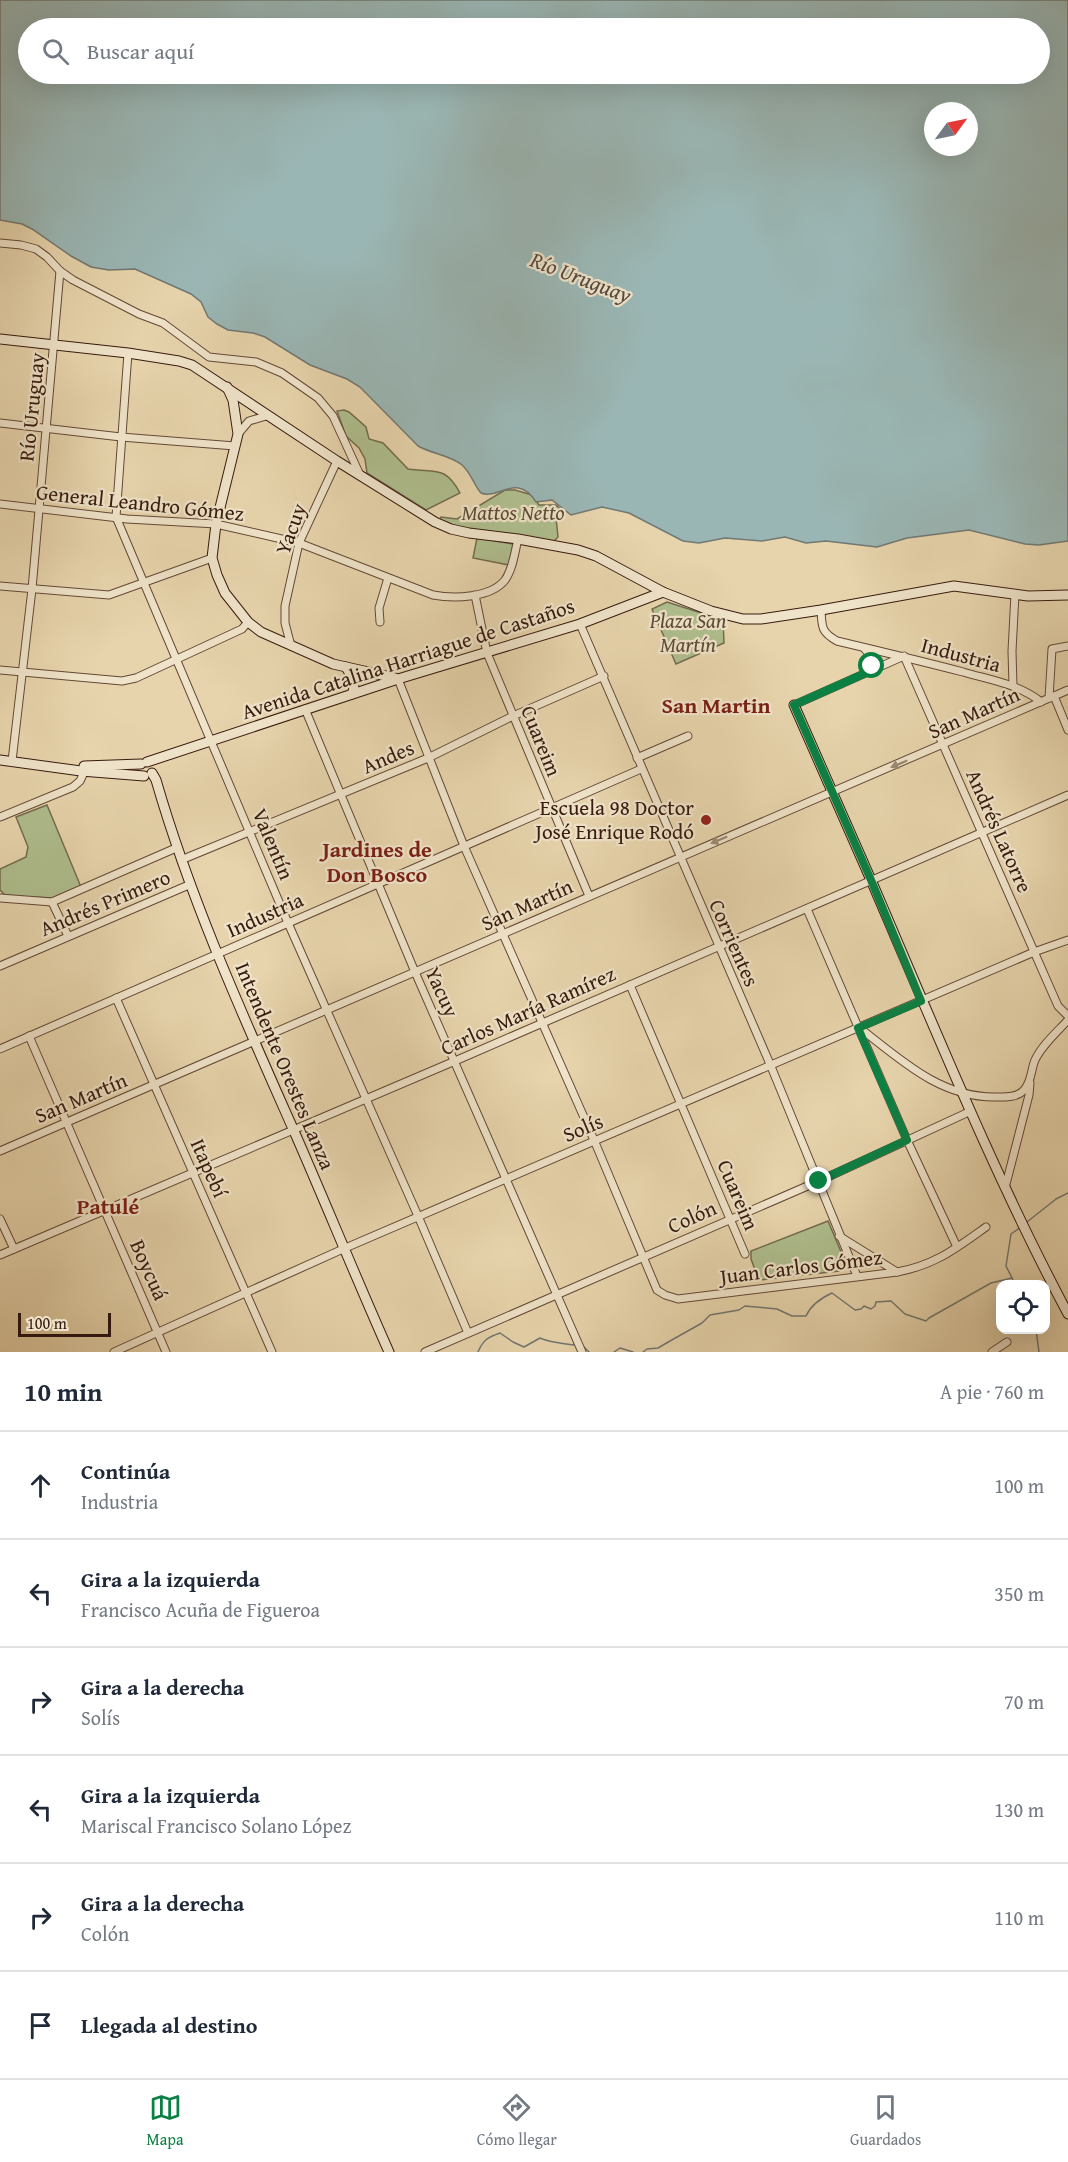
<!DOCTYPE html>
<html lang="es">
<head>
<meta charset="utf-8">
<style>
	body { margin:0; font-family:"Gentium Book Plus",serif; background:#f6f6f7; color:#1f2937 }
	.controls { position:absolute; right:18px; bottom:18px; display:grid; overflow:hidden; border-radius:12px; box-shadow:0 6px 24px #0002 }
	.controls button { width:54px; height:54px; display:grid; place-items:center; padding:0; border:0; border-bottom:2px solid #e0e1e3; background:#fff; color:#1f2937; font:30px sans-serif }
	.compass { position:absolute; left:924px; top:102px; width:54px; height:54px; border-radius:50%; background:#fff; box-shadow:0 6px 24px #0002; rotate:57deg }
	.scale { position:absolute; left:18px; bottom:15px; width:93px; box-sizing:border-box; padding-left:6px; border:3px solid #371a0e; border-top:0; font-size:16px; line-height:21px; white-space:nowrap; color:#371a0e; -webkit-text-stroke:4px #efe3c9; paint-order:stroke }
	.stop { position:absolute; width:18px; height:18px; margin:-14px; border:4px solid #0b8043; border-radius:50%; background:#fff }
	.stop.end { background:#0b8043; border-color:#fff; box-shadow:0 2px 6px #0008 }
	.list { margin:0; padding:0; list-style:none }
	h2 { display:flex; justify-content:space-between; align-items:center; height:78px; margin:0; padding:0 24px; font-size:26px }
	h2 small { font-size:20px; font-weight:400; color:#747a83 }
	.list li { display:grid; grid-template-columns:39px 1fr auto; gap:18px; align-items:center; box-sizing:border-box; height:108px; padding:0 24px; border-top:2px solid #e0e1e3 }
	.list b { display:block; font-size:22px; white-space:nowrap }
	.list p { margin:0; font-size:20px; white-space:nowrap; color:#747a83 }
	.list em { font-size:20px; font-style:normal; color:#747a83 }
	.icon { flex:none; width:33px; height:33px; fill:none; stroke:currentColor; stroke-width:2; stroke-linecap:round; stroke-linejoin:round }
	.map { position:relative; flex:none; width:1068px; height:1352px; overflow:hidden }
	.search { position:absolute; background:#fff; box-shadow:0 6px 24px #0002; left:18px; right:18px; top:18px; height:66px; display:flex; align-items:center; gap:15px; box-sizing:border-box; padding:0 21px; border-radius:33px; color:#747a83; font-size:22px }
	.sheet { height:726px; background:#fff }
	nav { display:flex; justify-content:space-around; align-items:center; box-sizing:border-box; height:84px; border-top:2px solid #e0e1e3; background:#fff; font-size:16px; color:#747a83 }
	nav a { display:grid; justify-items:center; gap:3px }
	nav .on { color:#0b8043 }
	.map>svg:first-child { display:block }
	.green { fill:#afbe8e; stroke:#736c4e; stroke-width:1.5 }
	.water { fill:#9ab6b4; stroke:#727872; stroke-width:1.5; fill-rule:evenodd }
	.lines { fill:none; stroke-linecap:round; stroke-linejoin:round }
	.stream { stroke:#727872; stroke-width:1.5 }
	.street-casing { stroke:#634836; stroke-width:9 }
	.secondary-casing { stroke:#371a0e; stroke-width:11 }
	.street { stroke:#efe3c9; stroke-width:7 }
	.secondary { stroke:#efe3c9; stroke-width:9 }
	.oneway { fill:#9c8975 }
	.route { stroke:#0b8043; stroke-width:8 }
	.poi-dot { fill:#8f2418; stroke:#efe3c9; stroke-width:2 }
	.labels { text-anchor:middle; stroke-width:4.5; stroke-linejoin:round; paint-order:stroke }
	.street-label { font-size:21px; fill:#371a0e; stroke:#efe3c9 }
	.park-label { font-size:21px; font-style:italic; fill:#5b4b34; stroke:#efe3c9 }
	.poi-label { font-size:21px; fill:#371a0e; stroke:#efe3c9; text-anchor:end }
	.water-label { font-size:22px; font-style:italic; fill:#554940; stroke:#efe3c9 }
	.neighbourhood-label { font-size:22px; font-weight:bold; fill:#7a1f14; stroke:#efe3c9 }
</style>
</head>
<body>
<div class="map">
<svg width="1068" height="1352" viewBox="0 0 1068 1352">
	<rect width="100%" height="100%" fill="#e7d4ac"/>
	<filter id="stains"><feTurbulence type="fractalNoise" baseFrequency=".00333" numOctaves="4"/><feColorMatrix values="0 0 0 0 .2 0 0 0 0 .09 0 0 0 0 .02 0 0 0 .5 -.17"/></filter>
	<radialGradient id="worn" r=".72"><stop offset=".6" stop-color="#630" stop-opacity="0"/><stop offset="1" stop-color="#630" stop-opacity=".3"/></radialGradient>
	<g class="green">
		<path d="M 344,410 L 349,412 L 366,427 L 369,439 L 383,443 L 408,469 C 435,473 445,465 460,493 L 426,510 L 367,473 L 365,459 L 359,448 L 346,436 L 337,411 Z"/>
		<polygon points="505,490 515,490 532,495 539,505 556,505 565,514 556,518 558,537 553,542 458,527 439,520 441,517 457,519"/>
		<polygon points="477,538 513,544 509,565 473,558"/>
		<polygon points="667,602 723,620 724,643 676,664 652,609"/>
		<polygon points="47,805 81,887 54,898 6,896 0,890 0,869 26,857 28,847 16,817"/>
		<polygon points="828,1221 845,1261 844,1267 839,1271 759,1280 751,1259 751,1251"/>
	</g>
	<path class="water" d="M 0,0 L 1068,0 L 1068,541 L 1039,545 L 1025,544 L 969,530 L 907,538 L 877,547 L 826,541 L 806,543 L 785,537 L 762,541 L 725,538 L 699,543 L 683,541 L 629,513 L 602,507 L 571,515 L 552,500 L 536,502 C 517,472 499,500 481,493 C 474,485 471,473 462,465 C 450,455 432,454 418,446 L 360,387 L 347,379 L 310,365 L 265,337 L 253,333 L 228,330 L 217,324 L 208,317 L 201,302 L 191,294 L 135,269 L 109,270 L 91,267 L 71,256 L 32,229 L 22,224 L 0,220 ZM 28,28 L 1040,28 L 1040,74 L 28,74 ZM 933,111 L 969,111 L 969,147 L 933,147 Z"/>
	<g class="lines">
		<g class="stream">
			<polyline points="1027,1222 1056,1199 1068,1193"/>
			<polyline points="1015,1284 1006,1266 1011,1234 1021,1227"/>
			<polyline points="1036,1330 1039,1352"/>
			<polyline points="583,1346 589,1352"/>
			<path d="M 478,1352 C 483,1340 488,1337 500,1333 L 513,1342 L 524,1347 L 540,1338 C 551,1343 562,1343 574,1345"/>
			<polyline points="614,1352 620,1348 633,1352"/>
			<path d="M 643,1352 L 647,1349 L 658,1348 L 670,1341 L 702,1323 L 710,1315 L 739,1310 L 745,1306 L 777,1309 L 792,1316 L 806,1316 C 811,1305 821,1298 832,1293 L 855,1310 L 861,1309 L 864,1306 L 871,1309 L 875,1306 L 876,1302 L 891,1301 L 905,1314 L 926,1321 L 929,1318 L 991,1283 L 1012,1278"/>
		</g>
		<defs>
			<g id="street">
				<polyline points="0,243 21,245 36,249 47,257 60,271 73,280 139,314 163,323 209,357 256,362 282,373 318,398 333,416 360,475"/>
				<polyline points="128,353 116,517 288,923 418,1216 468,1333"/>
				<polyline points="0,423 121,437 235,446"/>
				<polyline points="238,434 249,421 266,416"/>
				<path d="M 0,504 L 127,519 L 216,524 L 299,543 L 433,595 C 454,599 491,598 505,580 C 513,569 515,551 518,539"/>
				<polyline points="0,586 109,595 212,558"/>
				<polyline points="475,595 487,653 589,896"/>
				<path d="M 821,610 C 822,627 821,632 837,641 C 879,651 921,661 963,672 C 990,680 1019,684 1041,702"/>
				<polyline points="380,622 379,608 388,578"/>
				<polyline points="580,624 770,1064 857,1276"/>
				<polyline points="291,646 285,623 285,606 299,543 337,461"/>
				<polyline points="864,648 872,658 872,666 868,672"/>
				<polyline points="0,670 122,681 136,678 242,629 248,622"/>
				<path d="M 398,679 L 464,846 L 594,1140 L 657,1290 L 665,1295 L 678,1299 L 897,1272 C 935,1265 955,1249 986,1227"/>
				<polyline points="1013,686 1012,651 1015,594"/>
				<polyline points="1054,696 1068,730"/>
				<polyline points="1049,698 1052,649 1068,646"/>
				<polyline points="794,705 904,656 1058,1006 1068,1016"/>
				<polyline points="305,709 415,972 582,1352"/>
				<polyline points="637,758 688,736"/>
				<polyline points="12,761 32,589 60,271"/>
				<polyline points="0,817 73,787 80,781 86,768"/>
				<polyline points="181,860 428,758 513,716 604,676"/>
				<polyline points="0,898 52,902 176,848"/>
				<polyline points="52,902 68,936"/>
				<polyline points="807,909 907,1140 957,1247"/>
				<polyline points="0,966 191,884"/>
				<polyline points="630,985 745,1254"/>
				<polyline points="116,998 272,1352"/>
				<path d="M 861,1029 C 901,1060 940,1097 994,1097 C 1004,1097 1017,1098 1024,1090 C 1032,1081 1031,1069 1035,1060 C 1042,1045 1057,1032 1068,1020"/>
				<polyline points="29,1036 166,1352"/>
				<polyline points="0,1049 641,769"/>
				<polyline points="0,1151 1068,690"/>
				<polyline points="1005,1188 1029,1095 1030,1083"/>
				<polyline points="0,1219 14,1249"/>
				<polyline points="839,1236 897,1272"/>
				<polyline points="0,1255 455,1061 1068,795"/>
				<polyline points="114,1352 343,1249 1034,952 1068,940"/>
				<polyline points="425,1352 819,1181 971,1111"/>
				<polyline points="992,1352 1007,1342"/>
			</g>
			<g id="secondary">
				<polyline points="0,339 128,353 179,361 192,365 337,461 435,522 451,529 469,533 518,539 578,550 596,556 663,592 711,611 743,619 761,619 821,610 954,586 1028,596 1068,595"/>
				<polyline points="227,387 233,400 238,434 216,524 212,558 217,575 225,593 248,622 261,632 333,664 395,678"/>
				<path d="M 346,667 C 351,675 357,685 352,694"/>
				<path d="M 794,705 C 819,763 845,821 871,880 C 934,1026 993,1173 1068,1314"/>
				<polyline points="0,760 81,771 144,776"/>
				<polyline points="147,762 398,679 580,624 663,592"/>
				<polyline points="84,766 141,764"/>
				<path d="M 152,773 L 156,780 C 191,901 243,1016 294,1131 C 326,1204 356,1278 389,1352"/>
			</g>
		</defs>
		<use href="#street" class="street-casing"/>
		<use href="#secondary" class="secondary-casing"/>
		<use href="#street" class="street"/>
		<use href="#secondary" class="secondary"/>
	</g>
	<defs><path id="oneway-solid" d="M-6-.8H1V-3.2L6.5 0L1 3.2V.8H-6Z" transform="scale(1.5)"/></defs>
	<g class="oneway">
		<use href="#oneway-solid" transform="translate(899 764) rotate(157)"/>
		<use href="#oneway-solid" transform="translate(719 840) rotate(157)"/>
	</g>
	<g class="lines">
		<polyline class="route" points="819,1181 907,1140 858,1028 921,1001 871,880 794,705 868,672 872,666"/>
	</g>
	<circle class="poi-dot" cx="706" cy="820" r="6"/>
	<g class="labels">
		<g class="street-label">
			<text transform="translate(32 407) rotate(-84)" y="7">Río Uruguay</text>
			<text transform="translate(140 503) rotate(6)" y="7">General Leandro Gómez</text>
			<text transform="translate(291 529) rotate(-70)" y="7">Yacuy</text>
			<text transform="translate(961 655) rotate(15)" y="7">Industria</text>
			<text transform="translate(408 659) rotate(-18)" y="7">Avenida Catalina Harriague de Castaños</text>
			<text transform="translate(974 713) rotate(-24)" y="7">San Martín</text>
			<text transform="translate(541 741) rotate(68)" y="7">Cuareim</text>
			<text transform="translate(388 757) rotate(-23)" y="7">Andes</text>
			<text transform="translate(999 831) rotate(66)" y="7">Andrés Latorre</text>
			<text transform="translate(273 844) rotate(67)" y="7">Valentín</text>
			<text transform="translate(105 903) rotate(-23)" y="7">Andrés Primero</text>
			<text transform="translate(527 905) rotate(-24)" y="7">San Martín</text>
			<text transform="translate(265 915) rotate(-24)" y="7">Industria</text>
			<text transform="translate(734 943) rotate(66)" y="7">Corrientes</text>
			<text transform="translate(442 992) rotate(66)" y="7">Yacuy</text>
			<text transform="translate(528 1011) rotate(-24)" y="7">Carlos María Ramírez</text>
			<text transform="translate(285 1066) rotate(67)" y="7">Intendente Orestes Lanza</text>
			<text transform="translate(81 1098) rotate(-23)" y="7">San Martín</text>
			<text transform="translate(583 1128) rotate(-23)" y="7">Solís</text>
			<text transform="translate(209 1168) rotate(66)" y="7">Itapebí</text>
			<text transform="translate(738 1195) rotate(67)" y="7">Cuareim</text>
			<text transform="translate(692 1217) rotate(-24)" y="7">Colón</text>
			<text transform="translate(801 1267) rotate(-7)" y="7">Juan Carlos Gómez</text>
			<text transform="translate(149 1270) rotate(66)" y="7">Boycuá</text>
		</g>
		<g class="park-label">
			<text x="513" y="520">Mattos Netto</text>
			<text x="688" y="628">Plaza San<tspan x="688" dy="24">Martín</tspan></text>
		</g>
		<g class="poi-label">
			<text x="694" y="815">Escuela 98 Doctor<tspan x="694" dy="24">José Enrique Rodó</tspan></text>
		</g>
		<g class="water-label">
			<text transform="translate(581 277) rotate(21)" y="8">Río Uruguay</text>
		</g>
		<g class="neighbourhood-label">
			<text x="716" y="713">San Martin</text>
			<text x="377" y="857">Jardines de<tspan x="377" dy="25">Don Bosco</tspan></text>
			<text x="108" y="1214">Patulé</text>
		</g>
	</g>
	<rect width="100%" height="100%" filter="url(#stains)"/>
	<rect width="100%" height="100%" fill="url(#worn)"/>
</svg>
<div class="controls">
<button><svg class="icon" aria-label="locate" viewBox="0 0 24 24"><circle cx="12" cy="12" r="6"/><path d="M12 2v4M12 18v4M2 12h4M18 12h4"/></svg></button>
</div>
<svg class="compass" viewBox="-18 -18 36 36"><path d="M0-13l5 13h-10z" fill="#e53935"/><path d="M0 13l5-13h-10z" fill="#747a83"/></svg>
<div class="scale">100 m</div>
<div class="stop" style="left:872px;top:666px"></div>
<div class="stop end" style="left:819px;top:1181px"></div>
<div class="search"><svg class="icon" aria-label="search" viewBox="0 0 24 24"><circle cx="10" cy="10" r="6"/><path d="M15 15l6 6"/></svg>Buscar aquí</div>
</div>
<section class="sheet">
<h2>10 min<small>A pie · 760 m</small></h2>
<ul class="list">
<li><svg class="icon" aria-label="ahead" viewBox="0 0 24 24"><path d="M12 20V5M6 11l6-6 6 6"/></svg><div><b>Continúa</b><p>Industria</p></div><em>100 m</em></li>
<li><svg class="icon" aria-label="left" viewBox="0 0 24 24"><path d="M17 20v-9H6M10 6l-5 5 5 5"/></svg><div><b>Gira a la izquierda</b><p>Francisco Acuña de Figueroa</p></div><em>350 m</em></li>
<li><svg class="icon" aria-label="right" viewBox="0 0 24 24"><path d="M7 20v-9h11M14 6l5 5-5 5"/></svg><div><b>Gira a la derecha</b><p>Solís</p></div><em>70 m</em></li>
<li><svg class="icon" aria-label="left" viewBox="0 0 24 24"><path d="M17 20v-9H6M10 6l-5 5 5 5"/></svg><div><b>Gira a la izquierda</b><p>Mariscal Francisco Solano López</p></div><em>130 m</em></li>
<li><svg class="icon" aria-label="right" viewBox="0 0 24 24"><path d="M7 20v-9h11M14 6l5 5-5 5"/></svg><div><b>Gira a la derecha</b><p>Colón</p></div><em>110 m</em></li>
<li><svg class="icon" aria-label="arrive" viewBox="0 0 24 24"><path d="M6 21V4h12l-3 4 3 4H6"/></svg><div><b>Llegada al destino</b></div></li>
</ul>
</section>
<nav>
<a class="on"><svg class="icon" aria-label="map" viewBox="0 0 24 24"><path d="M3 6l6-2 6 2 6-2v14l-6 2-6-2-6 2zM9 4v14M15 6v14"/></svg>Mapa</a>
<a><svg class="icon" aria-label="directions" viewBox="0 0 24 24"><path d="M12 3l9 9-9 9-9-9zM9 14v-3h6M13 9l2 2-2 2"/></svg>Cómo llegar</a>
<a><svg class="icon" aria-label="saved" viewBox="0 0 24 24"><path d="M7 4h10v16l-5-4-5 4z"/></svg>Guardados</a>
</nav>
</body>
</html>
